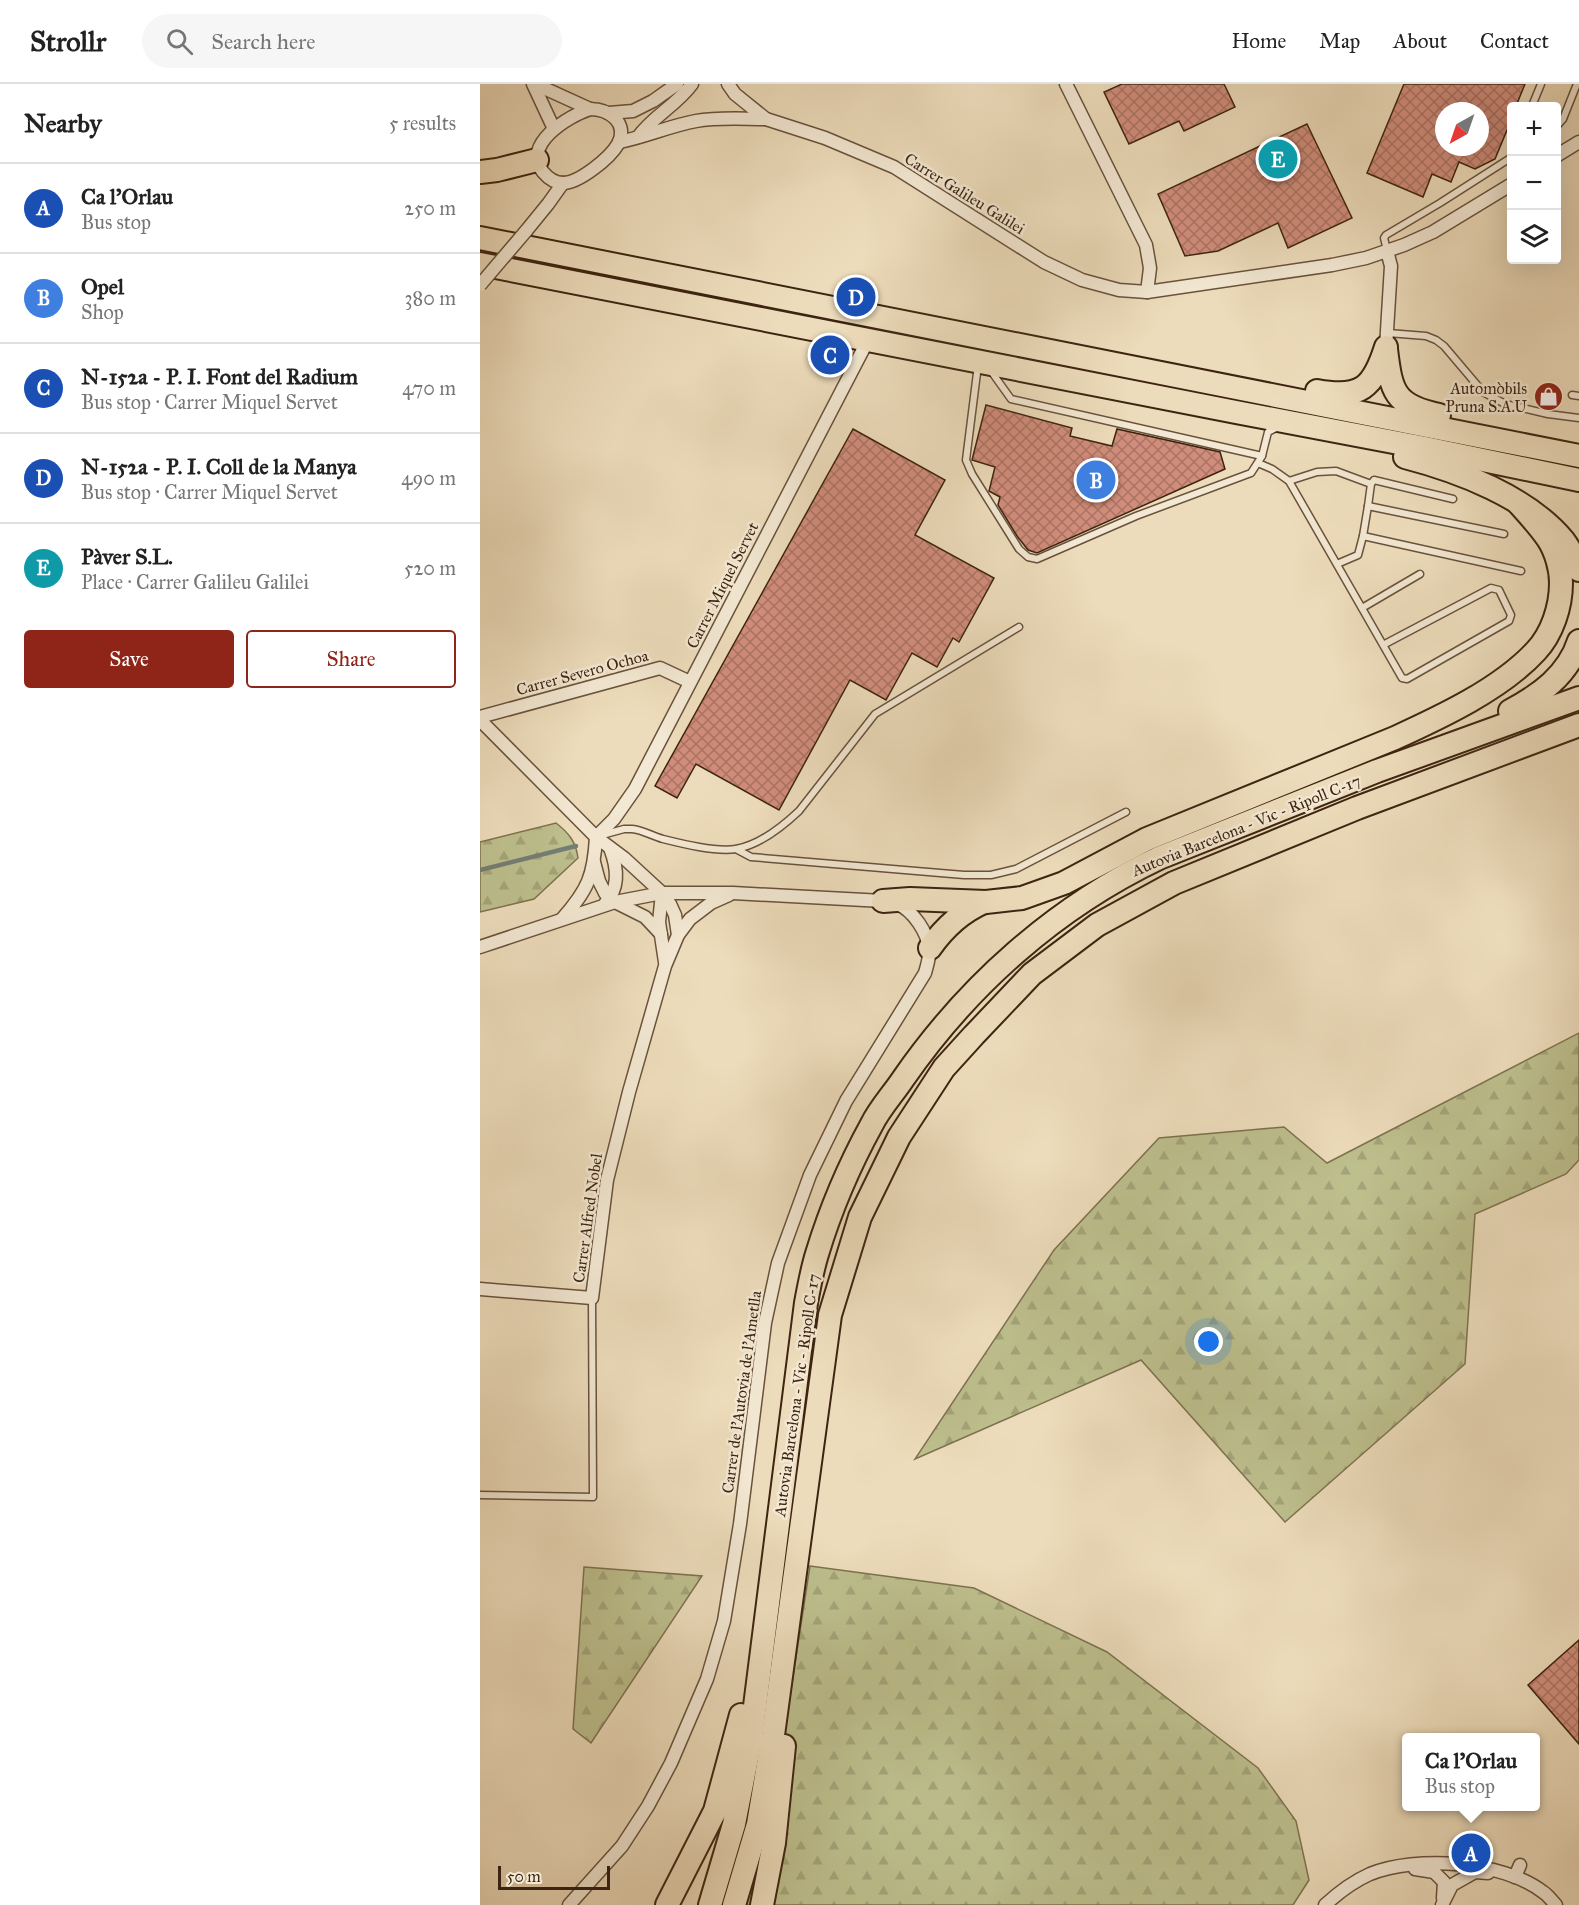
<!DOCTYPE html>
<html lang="en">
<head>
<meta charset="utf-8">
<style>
	body { margin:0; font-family:"IM FELL Great Primer",serif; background:#f6f6f6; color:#222 }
	.controls { position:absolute; right:18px; top:18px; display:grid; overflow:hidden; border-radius:6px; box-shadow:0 6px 24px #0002 }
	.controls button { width:54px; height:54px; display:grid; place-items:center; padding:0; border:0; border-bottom:2px solid #e0e0e0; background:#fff; color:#222; font:30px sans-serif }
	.compass { position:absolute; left:955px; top:18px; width:54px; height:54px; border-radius:50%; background:#fff; box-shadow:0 6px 24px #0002; rotate:220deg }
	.scale { position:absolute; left:18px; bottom:15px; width:112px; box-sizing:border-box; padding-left:6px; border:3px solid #3d2411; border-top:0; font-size:16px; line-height:21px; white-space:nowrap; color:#3d2411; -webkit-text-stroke:4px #f3e8d3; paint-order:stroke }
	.you { position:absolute; left:729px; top:1258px; width:21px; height:21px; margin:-15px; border:4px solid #fff; border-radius:50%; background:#1a73e8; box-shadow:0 0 0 9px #1a73e833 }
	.badge { display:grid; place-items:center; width:39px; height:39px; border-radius:50%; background:#8f2418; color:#fff; font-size:20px; font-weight:700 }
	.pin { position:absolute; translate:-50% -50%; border:3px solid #fff; box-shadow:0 2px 6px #0006 }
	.popup { position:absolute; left:922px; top:1649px; width:138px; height:78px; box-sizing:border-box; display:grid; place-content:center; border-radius:6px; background:#fff; filter:drop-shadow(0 2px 4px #0005); font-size:20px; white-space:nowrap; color:#767676 }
	.popup b { font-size:22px; color:#222 }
	.popup::after { content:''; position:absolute; left:50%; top:100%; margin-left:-12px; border:12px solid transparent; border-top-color:#fff }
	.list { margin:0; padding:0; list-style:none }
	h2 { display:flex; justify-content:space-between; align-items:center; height:78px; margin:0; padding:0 24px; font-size:26px }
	h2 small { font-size:20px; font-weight:400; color:#767676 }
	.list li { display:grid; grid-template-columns:39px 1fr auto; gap:18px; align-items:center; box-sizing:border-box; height:90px; padding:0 24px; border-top:2px solid #e0e0e0 }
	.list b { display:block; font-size:22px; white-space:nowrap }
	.list p { margin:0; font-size:20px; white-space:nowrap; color:#767676 }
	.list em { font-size:20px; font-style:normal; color:#767676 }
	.actions { display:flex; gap:12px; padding:18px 24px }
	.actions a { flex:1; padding:14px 0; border:2px solid #8f2418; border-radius:6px; text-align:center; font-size:21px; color:#8f2418 }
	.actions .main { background:#8f2418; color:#fff }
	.icon { flex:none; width:33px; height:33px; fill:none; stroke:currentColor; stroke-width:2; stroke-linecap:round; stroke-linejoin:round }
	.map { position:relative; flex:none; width:1099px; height:1821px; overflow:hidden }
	header { display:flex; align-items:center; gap:36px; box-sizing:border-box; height:84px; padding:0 30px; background:#fff; border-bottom:2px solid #e0e0e0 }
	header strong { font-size:28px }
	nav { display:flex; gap:33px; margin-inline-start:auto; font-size:21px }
	.search { width:420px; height:54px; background:#f6f6f6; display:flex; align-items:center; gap:15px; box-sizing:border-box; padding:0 21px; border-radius:33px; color:#767676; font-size:22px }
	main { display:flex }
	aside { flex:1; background:#fff }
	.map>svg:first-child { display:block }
	.forest { fill:url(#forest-firs); stroke:#7d724f; stroke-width:1.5 }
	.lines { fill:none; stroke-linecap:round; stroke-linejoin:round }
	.stream { stroke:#757e73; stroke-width:4.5 }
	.building { fill:url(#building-cross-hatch); stroke:#3d2411; stroke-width:1.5; fill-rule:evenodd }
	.lane-casing { stroke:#69523c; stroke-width:9 }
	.street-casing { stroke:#69523c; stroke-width:15 }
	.highway-casing { stroke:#3d2411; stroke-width:26 }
	.lane { stroke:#f3e8d3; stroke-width:6 }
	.street { stroke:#f3e8d3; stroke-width:12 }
	.highway { stroke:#eddcbb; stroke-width:22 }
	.street-bridge-casing { stroke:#69523c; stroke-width:15; stroke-linecap:butt }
	.street-bridge { stroke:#f3e8d3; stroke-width:12 }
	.labels { text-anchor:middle; stroke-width:5; stroke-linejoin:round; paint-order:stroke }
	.street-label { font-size:16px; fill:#3d2411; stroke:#f3e8d3 }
	.poi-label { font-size:16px; fill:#3d2411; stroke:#f3e8d3; text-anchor:end }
</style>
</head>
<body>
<header>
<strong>Strollr</strong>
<div class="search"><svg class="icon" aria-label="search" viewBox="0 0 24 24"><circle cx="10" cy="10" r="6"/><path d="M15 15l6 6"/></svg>Search here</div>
<nav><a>Home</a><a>Map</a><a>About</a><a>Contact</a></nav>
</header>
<main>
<aside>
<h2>Nearby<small>5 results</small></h2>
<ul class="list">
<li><span class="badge" style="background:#1a4fb4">A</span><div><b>Ca l'Orlau</b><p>Bus stop</p></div><em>250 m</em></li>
<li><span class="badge" style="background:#3f7fe0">B</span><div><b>Opel</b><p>Shop</p></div><em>380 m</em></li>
<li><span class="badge" style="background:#1a4fb4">C</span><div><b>N-152a - P. I. Font del Radium</b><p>Bus stop · Carrer Miquel Servet</p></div><em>470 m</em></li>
<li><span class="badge" style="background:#1a4fb4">D</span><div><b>N-152a - P. I. Coll de la Manya</b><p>Bus stop · Carrer Miquel Servet</p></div><em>490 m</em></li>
<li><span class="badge" style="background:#0f9aa8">E</span><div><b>Pàver S.L.</b><p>Place · Carrer Galileu Galilei</p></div><em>520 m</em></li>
</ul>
<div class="actions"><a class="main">Save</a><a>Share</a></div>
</aside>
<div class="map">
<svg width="1099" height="1821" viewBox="0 0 1099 1821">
	<defs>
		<pattern id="forest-firs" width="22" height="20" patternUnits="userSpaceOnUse" patternTransform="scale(1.5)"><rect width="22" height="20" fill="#bdbf8d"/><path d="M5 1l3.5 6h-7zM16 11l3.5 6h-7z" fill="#a3a479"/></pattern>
		<pattern id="building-cross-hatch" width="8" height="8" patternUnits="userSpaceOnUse" patternTransform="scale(1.5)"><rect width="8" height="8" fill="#d18d7b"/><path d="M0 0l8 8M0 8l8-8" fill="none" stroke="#ab7363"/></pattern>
	</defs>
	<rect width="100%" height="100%" fill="#eddcbb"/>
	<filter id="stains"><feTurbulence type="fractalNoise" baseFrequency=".00333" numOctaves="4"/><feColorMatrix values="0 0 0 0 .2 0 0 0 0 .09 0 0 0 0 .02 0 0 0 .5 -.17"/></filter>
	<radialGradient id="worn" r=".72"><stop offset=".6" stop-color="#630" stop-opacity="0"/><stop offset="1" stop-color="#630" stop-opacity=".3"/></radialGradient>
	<g class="forest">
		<path d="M 76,739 C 89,749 96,758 98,774 L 54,815 L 0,828 L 0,758 Z"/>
		<polygon points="1099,949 1099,1076 1086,1090 995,1130 985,1280 805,1438 661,1276 435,1375 574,1166 679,1054 804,1043 847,1079"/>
		<polygon points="330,1482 494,1504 627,1568 778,1684 816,1737 829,1796 813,1821 263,1821 297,1697"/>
		<polygon points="104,1483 222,1492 111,1659 93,1645"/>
	</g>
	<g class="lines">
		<polyline class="stream" points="0,786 96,762"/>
	</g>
	<g class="building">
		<polygon points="642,0 744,0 755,23 704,47 699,37 649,60 624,8"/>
		<path d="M 924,0 L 1045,0 L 1036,22 L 1032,22 L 1032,34 L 1015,75 L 995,85 L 979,78 L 971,98 L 952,90 L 943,113 L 887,89 ZM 964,27 L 1000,27 L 1000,63 L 964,63 Z"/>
		<polygon points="827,40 872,134 808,164 798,139 738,167 705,172 678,110"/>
		<polygon points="506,321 592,344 590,352 632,362 637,345 740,368 745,385 557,469 548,466 537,452 518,421 520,413 509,407 515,383 492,376"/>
		<polygon points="373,345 465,396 435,451 514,494 479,558 473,554 457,583 432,569 406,616 370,596 299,726 216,680 197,714 175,702"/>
		<polygon points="1099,1556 1099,1660 1048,1601"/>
	</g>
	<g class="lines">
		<defs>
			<g id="lane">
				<polyline points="1052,22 1061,0"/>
				<polyline points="1076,43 1083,35 1097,0"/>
				<polyline points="907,166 904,154 906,151 960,119 1032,73"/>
				<polyline points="908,249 946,252 956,256 964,262 1003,308 1025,320 1068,330 1099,334"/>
				<polyline points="498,281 486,376 492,390 539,465 548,473 557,475 656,432 771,389 782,372"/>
				<polyline points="511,287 531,315 782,372 788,348 796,344"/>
				<polyline points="1092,311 1099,312"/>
				<polyline points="778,379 792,385 809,397 922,594 927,595 1029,537 1031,531 1019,506 1011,504 903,561"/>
				<polyline points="809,397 837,388 856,387 891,400"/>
				<polyline points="888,422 891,400 894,396 973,415"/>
				<polyline points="883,452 888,422 1024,450"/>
				<polyline points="857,480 878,471 883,452 1041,487"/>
				<polyline points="882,524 940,490"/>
				<path d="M 122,751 L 144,745 L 152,745 C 163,746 172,752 183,755 C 203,760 235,768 256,765 C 280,761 302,743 319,727 L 395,630 L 539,543"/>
				<polyline points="256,765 271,773 484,791 511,791 536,785 646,728"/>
				<polyline points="0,1411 113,1413 112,1214"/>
			</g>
			<g id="street">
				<polyline points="53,0 74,45"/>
				<polyline points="55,0 110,25"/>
				<polyline points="248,0 255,10 286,35 345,54 414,83 564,178 602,196 639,206 667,208 852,181 886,174 924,161 953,148 1032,100"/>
				<polyline points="586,0 666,161 670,184 667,208"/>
				<path d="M 110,25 C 129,25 149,39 138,60 C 130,74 99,99 83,99 C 75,99 68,94 63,88 C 41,61 88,32 110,25 Z"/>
				<polyline points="129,29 153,27 173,17 197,0"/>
				<path d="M 158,53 C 173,32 197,21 212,0"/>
				<path d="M 139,58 C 165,53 189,42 216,37 C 238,33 263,35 286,35"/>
				<polyline points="1076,72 1099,58"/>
				<polyline points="46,147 68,120 83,99"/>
				<polyline points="906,263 911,182 907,167"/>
				<polyline points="0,633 180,584 210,598"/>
				<polyline points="0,636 116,753 144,774 182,809 190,820 195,831 198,851"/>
				<polyline points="116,753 134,735 155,705 388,256"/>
				<polyline points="114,778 119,797 125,809 135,818 165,833 181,850"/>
				<polyline points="182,809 179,838 185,878"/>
				<path d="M 126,818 C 140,803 137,782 130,764"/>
				<path d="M 82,835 C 108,806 114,791 116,753"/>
				<path d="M 0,863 L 135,818 L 182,809 L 253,809 L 403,817 C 407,818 413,818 417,820 C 433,826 448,849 449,865 C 450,874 447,881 445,889 L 366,1017 L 330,1091 L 298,1179 L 285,1239 L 260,1440 L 244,1537 L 227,1595 L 191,1679 L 168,1722 L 142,1762 L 89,1821"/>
				<polyline points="0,1205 112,1214 127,1096 149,1008 185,882 198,851 210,835 231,819 249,811"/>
				<polyline points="935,1785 954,1788 964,1798 963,1814"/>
				<polyline points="1035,1793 1040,1781"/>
				<path d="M 845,1821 C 859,1808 872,1798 890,1790 C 936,1771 1023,1777 1063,1808 C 1068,1811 1072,1817 1076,1821"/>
				<polyline points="962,1821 972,1801 995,1788 1008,1789"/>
			</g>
			<g id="highway">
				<polyline points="0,88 17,86 57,76"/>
				<polyline points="0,154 1099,372"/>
				<polyline points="0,180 756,328 945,364 1099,396"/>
				<path d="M 906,265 C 911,307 914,322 959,331"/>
				<path d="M 837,307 C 881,315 893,304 906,263"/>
				<path d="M 925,373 C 979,387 1048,413 1084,457 C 1090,465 1095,476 1099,486"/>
				<path d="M 1030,627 C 1060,611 1088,591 1099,557"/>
				<path d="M 403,817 L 430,815 L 506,818 L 542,814 L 584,799 L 667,755 L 915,654 C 961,633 1021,605 1056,567 C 1072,550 1081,523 1081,499 C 1081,485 1076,467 1068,455 C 1060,443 1049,431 1039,420"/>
				<path d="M 450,864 C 464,844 481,828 504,818"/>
				<polyline points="187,1821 235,1727 261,1631"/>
				<path d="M 230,1821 L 254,1740 L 271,1654 L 326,1219 C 329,1203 332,1186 337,1170 C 350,1127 370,1080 392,1040 C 400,1024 413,1010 423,995 C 488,901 576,823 679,774 L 897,687 L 1099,614"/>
				<polyline points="254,1821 278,1740 293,1651 350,1231 380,1133 419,1053 464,984 494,951 552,890 617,841 694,799 877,724 1099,641"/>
				<polyline points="282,1821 294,1759 304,1662"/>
			</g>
		</defs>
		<use href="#lane" class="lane-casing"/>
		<use href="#street" class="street-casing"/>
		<use href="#highway" class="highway-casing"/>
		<use href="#lane" class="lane"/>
		<use href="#street" class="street"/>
		<use href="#highway" class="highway"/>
		<defs>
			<polyline id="street-bridge" points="0,201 46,147"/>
		</defs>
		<use href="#street-bridge" class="street-bridge-casing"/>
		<use href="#street-bridge" class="street-bridge"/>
	</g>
	<defs>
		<symbol id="shop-disc" viewBox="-11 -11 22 22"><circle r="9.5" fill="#8f2418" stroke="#f3e8d3"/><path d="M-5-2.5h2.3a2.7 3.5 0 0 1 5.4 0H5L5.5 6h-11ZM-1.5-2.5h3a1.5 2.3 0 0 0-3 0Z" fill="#fff"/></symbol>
	</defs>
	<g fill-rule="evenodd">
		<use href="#shop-disc" x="1052" y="296" width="33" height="33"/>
	</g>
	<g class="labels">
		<g class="street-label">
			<text transform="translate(485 109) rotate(32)" y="6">Carrer Galileu Galilei</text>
			<text transform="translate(242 501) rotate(-63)" y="6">Carrer Miquel Servet</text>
			<text transform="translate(102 588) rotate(-15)" y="6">Carrer Severo Ochoa</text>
			<text transform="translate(766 741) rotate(-22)" y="6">Autovia Barcelona - Vic - Ripoll C-17</text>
			<text transform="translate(107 1134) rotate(-82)" y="6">Carrer Alfred Nobel</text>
			<text transform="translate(261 1308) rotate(-82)" y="6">Carrer de l'Autovia de l'Ametlla</text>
			<text transform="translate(316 1311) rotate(-82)" y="6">Autovia Barcelona - Vic - Ripoll C-17</text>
		</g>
		<g class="poi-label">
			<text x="1047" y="310">Automòbils<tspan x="1047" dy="18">Pruna S.A.U</tspan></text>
		</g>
	</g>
	<rect width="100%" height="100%" filter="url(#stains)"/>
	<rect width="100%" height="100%" fill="url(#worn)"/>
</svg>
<div class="controls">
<button>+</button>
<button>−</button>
<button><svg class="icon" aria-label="layers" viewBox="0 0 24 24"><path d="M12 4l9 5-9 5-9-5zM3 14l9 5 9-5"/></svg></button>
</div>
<svg class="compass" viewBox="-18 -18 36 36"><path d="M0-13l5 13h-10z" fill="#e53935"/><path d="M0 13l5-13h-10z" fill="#767676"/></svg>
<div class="scale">50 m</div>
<div class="you"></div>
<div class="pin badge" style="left:991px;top:1769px;background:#1a4fb4">A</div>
<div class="popup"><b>Ca l'Orlau</b>Bus stop</div>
<div class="pin badge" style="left:616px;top:396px;background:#3f7fe0">B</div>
<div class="pin badge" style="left:350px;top:271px;background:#1a4fb4">C</div>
<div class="pin badge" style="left:376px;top:213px;background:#1a4fb4">D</div>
<div class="pin badge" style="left:798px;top:75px;background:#0f9aa8">E</div>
</div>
</main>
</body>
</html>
